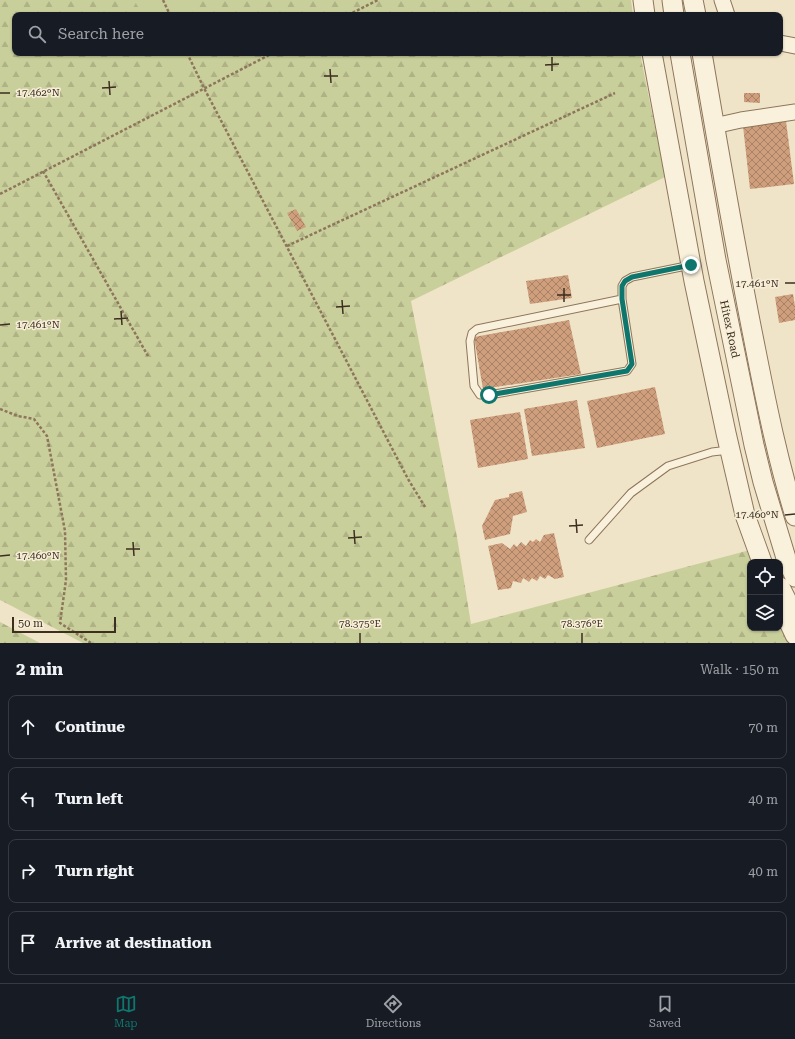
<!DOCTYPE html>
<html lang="en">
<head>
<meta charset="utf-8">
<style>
	body { margin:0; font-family:"Roboto Serif",serif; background:#20242c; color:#f1f3f6 }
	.controls { position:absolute; right:12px; bottom:12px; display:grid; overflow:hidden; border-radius:8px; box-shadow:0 1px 3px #0004 }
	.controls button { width:36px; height:36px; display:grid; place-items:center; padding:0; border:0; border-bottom:1px solid #363941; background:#171b24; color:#f1f3f6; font:20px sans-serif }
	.scale { position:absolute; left:12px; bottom:10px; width:104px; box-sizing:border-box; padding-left:4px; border:2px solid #3d2e20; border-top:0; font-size:11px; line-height:14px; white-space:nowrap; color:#3d2e20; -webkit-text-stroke:3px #f7eed8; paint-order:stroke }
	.stop { position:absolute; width:12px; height:12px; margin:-9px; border:3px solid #0f766e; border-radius:50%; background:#fff }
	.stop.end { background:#0f766e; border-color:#fff; box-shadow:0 1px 4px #0008 }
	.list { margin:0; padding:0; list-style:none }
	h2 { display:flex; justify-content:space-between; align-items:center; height:52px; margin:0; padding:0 16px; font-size:17px }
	h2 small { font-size:13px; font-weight:400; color:#9ea1a6 }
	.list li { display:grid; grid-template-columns:26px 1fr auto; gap:12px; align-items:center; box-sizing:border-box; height:64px; margin:0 8px 8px; padding:0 8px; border:1px solid #363941; border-radius:8px }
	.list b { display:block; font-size:15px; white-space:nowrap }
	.list em { font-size:13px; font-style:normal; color:#9ea1a6 }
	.icon { flex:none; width:22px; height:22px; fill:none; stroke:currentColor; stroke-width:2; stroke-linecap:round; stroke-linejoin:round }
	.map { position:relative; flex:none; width:795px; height:643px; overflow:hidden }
	.search { position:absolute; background:#171b24; box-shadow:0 1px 3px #0004; left:12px; right:12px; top:12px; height:44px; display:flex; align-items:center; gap:10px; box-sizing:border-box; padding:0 14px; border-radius:8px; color:#9ea1a6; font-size:15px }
	.sheet { height:340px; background:#171b24 }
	nav { display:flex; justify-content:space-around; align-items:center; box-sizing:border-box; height:56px; border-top:1px solid #363941; background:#171b24; font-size:11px; color:#9ea1a6 }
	nav a { display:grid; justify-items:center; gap:2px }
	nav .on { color:#0f766e }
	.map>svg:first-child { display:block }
	.forest { fill:url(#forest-firs) }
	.pitch { fill:#c9cf9b }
	.building { fill:url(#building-cross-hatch) }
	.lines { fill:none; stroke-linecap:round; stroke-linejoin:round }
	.service-casing { stroke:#8d765c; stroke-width:9 }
	.minor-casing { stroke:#8d765c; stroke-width:17 }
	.tertiary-casing { stroke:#8d765c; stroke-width:21 }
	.path { stroke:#8d765c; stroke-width:2.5; stroke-dasharray:3 2; stroke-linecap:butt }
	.service { stroke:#faf1dc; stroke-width:7 }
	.minor { stroke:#faf1dc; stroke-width:15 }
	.tertiary { stroke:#faf1dc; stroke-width:19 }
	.route { stroke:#0f766e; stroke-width:5 }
	.ticks { fill:none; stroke:#3d2e20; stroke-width:1.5 }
	.labels { text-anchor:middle; stroke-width:3; stroke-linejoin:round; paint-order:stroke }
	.street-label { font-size:11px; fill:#3d2e20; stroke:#f7eed8 }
	.ticks-label { font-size:10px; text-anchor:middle; fill:#3d2e20; stroke:#f7eed8; stroke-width:3; stroke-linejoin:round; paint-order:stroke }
</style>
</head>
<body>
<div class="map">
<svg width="795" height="643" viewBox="0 0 795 643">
	<defs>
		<pattern id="forest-firs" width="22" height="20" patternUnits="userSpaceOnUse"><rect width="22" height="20" fill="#c9cf9b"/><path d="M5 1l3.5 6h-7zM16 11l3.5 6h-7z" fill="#aeb285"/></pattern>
		<pattern id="building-cross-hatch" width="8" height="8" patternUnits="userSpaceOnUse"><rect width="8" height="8" fill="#cf9f7d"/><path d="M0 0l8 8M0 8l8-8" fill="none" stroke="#a98266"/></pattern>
	</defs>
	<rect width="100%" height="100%" fill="#f0e4c8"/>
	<g class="forest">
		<polygon points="0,0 631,0 633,15 15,15 15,53 640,53 665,177 411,301 457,537 471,624 750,550 756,562 750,562 750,628 780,628 780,617 792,643 83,643 0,600"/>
		<polygon points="0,622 40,643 0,643"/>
	</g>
	<g class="pitch">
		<polygon points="134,0 186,0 194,15 143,15"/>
		<polygon points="164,53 216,53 216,54 177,76"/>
	</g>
	<g class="building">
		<polygon points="744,93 760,93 760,103 744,102"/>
		<polygon points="786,121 794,184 750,189 743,126"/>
		<polygon points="296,209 306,227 297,231 287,213"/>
		<polygon points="568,275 572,298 530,304 526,281"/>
		<polygon points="793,294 795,306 795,320 779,323 775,297"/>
		<polygon points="569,320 581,374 483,389 474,337"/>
		<polygon points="655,387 665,434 597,448 587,401"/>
		<polygon points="577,400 585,448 532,456 524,409"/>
		<polygon points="520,412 528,459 478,468 470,420"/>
		<polygon points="522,491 527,512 513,516 510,534 485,540 482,526 495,500 509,497 509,494"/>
		<polygon points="554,533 564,577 555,579 548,575 545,579 540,576 537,581 532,578 529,582 523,578 521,583 513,581 511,588 498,590 488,546 502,543 510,549 514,544 517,547 521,542 526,546 530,540 533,542 536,539 540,542 544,535"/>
	</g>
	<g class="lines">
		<defs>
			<g id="service">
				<polyline points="622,299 477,329 472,333 470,341 474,386 480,395 489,395 627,371 632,364 622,299 622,286 625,281 632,277 691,265"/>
				<polyline points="589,540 631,493 668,466 712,452 729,450"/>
			</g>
			<g id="minor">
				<polyline points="722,0 727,15"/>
				<polyline points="780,43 795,46"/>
				<polyline points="714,126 741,120 795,112"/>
			</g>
			<g id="tertiary">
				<polyline points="643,0 645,15"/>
				<polyline points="672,0 674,15"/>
				<polyline points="693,0 696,15"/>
				<polyline points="652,53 694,281 726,433 745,515 762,562"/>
				<polyline points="680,53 716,260 754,445 763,482 786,558 795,577"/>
				<path d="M 702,53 C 719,153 736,252 756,351 C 767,407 778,461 795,516"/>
				<polyline points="780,587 793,613"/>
				<polyline points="780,603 795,635"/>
			</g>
		</defs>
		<use href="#service" class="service-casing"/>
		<use href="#minor" class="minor-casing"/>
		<use href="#tertiary" class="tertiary-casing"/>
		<g class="path">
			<polyline points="163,0 170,15"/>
			<polyline points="348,15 378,0"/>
			<polyline points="187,53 204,88 359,385 408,479 425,507"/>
			<polyline points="43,171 148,356"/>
			<polyline points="0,194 273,53"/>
			<polyline points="287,246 615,93"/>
			<polyline points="0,409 18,416 34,419 47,436 65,531 66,580 60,623 91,643"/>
		</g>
		<use href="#service" class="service"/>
		<use href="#minor" class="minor"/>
		<use href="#tertiary" class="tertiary"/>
	</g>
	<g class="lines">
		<polyline class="route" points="489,395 627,371 632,364 622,299 622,286 625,281 632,277 691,265"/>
	</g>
	<path class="ticks" d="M 552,57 L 552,71M 545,65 L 559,64M 330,69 L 331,83M 324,76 L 338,76M 109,81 L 110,95M 102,88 L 116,87M 0,93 L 10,93M 785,283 L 795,283M 564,288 L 564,302M 557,295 L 571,295M 342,300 L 343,314M 336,307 L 350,306M 121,311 L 122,325M 114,319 L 128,318M 0,325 L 10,324M 785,515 L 795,514M 576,519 L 577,533M 569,526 L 583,525M 354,530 L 355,544M 348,538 L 362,537M 133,542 L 134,556M 126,549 L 140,549M 0,556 L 10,555M 360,633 L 360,643M 582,633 L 582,643"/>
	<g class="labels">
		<g class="street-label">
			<text transform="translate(730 329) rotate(78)" y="4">Hitex Road</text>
		</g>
	</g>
	<g class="ticks-label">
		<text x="38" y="96">17.462°N</text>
		<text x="757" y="287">17.461°N</text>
		<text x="38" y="328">17.461°N</text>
		<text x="757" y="518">17.460°N</text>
		<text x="38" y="559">17.460°N</text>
		<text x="360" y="627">78.375°E</text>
		<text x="582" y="627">78.376°E</text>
	</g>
</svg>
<div class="controls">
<button><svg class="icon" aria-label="locate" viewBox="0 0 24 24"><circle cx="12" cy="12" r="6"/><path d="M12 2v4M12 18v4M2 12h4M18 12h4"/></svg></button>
<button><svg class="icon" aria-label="layers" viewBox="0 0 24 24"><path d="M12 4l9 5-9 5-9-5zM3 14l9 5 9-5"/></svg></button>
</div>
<div class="scale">50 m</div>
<div class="stop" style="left:489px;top:395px"></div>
<div class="stop end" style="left:691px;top:265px"></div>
<div class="search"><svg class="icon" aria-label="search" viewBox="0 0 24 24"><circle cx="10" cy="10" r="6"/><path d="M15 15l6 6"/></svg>Search here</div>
</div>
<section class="sheet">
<h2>2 min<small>Walk · 150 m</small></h2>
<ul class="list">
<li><svg class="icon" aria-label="ahead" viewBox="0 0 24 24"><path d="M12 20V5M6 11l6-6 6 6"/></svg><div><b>Continue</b></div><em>70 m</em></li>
<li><svg class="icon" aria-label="left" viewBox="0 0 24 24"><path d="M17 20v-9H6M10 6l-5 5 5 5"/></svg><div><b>Turn left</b></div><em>40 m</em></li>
<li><svg class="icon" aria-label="right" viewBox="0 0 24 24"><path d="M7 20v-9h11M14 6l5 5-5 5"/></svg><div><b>Turn right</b></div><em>40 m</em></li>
<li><svg class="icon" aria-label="arrive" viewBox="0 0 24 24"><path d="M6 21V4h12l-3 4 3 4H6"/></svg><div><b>Arrive at destination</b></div></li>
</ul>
</section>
<nav>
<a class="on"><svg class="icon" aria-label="map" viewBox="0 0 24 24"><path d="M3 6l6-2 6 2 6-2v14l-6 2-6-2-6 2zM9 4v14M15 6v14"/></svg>Map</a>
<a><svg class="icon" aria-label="directions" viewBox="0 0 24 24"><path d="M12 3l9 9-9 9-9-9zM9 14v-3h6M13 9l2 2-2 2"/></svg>Directions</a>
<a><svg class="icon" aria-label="saved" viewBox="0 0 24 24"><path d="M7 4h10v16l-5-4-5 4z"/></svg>Saved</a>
</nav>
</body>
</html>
